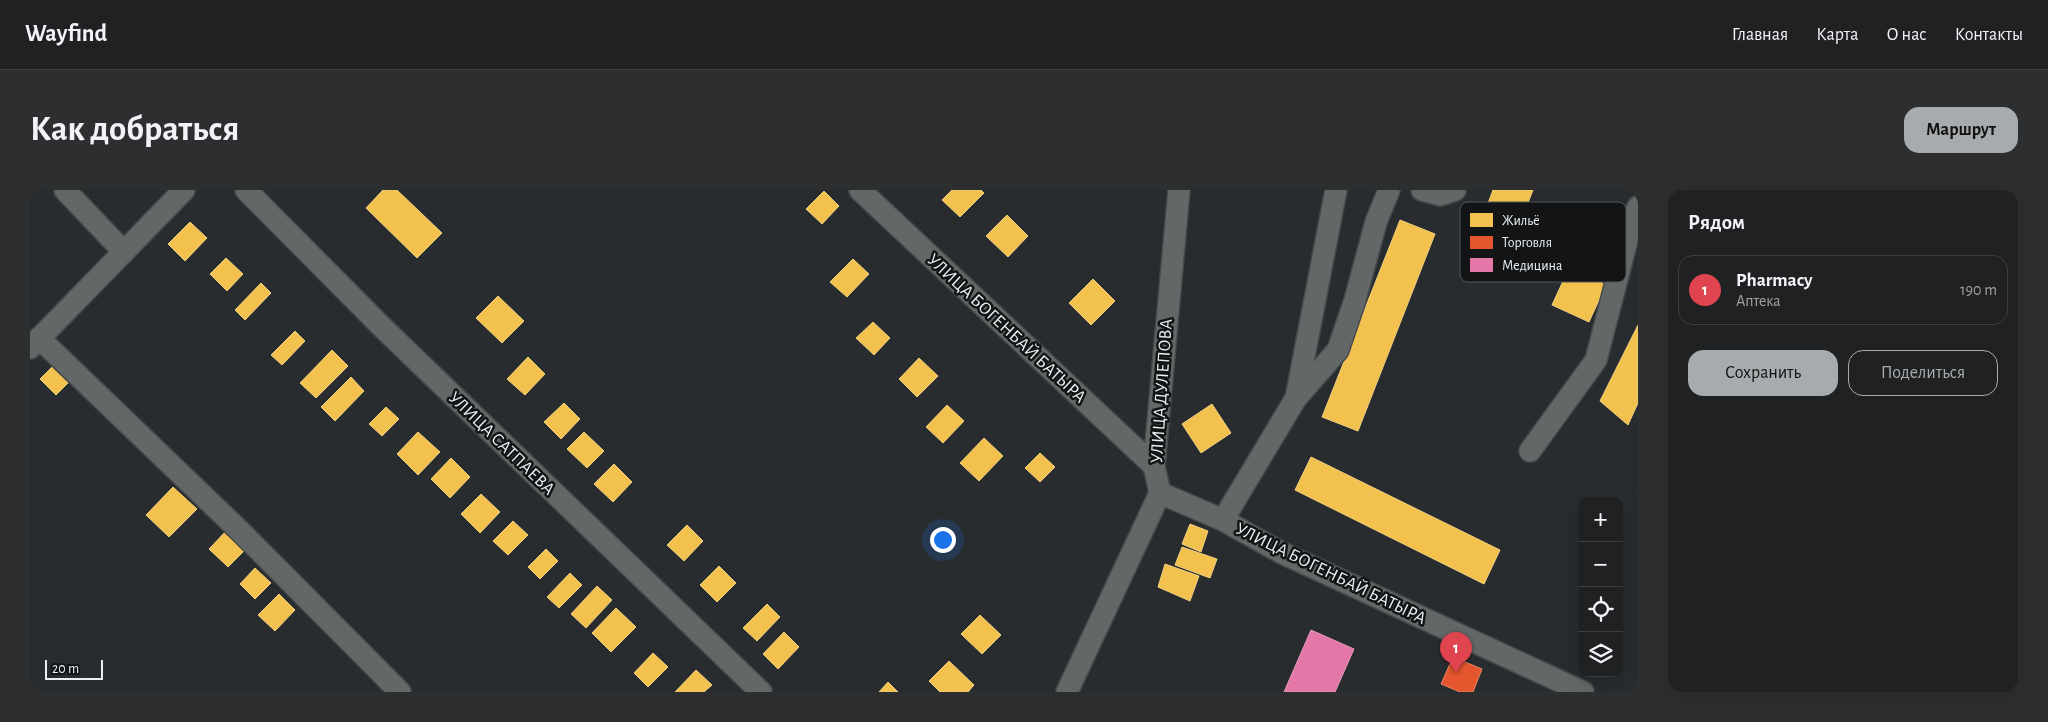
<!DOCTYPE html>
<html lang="ru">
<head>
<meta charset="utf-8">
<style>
	body { margin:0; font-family:"Alegreya Sans",sans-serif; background:#2c2e2f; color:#f1f3f6 }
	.controls { position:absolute; right:15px; bottom:15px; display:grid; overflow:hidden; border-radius:10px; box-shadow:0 5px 20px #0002 }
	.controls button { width:45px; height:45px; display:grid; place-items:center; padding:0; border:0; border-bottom:1px solid #3c3e40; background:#1f2122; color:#f1f3f6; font:25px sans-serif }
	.scale { position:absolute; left:15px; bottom:12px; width:58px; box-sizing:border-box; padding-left:5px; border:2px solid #eceff1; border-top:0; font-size:14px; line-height:18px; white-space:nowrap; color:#eceff1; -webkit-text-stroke:4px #121416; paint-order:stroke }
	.you { position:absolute; left:912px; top:349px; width:18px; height:18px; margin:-12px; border:4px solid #fff; border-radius:50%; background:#1a73e8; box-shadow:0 0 0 8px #1a73e833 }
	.badge { display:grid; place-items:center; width:32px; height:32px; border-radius:50%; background:#a8abad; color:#fff; font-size:16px; font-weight:700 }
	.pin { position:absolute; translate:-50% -41px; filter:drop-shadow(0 1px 2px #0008) }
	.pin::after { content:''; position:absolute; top:26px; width:18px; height:15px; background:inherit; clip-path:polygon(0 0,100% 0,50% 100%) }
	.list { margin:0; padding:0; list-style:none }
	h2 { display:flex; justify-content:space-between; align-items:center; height:65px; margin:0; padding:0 20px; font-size:21px }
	h2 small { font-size:16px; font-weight:400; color:#a1a3a5 }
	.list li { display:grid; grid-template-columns:32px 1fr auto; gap:15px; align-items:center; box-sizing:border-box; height:70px; margin:0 10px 10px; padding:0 10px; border:1px solid #3c3e40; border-radius:15px }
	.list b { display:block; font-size:19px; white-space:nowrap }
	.list p { margin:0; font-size:16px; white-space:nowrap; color:#a1a3a5 }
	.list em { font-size:16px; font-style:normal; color:#a1a3a5 }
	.actions { display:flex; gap:10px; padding:15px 20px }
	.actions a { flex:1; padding:11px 0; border:1px solid #a8abad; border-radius:15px; text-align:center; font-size:18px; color:#a8abad }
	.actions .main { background:#a8abad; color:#111 }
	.icon { flex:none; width:28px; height:28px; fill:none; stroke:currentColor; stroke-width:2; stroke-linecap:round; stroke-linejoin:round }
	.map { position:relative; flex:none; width:1608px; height:502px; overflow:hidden; border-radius:15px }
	header { display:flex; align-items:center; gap:30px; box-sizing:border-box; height:70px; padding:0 25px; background:#1f2122; border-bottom:1px solid #3c3e40 }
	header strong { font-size:24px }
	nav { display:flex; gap:28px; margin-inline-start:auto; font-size:18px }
	.intro { display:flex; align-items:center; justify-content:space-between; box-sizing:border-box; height:120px; padding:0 30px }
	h1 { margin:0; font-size:35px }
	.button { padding:12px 22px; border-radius:15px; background:#a8abad; color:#111; font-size:18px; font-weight:700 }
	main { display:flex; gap:30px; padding:0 30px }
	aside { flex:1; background:#1f2122; border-radius:15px; box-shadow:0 5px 20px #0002 }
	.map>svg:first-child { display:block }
	.homes { fill:#f2c14e; stroke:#f0cf7f }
	.shops { fill:#e4572e; stroke:#e68568 }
	.health { fill:#e377a8; stroke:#e69bbe }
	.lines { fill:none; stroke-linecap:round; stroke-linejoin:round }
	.minor-casing { stroke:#46494a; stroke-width:24 }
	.minor { stroke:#646767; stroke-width:21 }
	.labels { text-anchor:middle; stroke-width:5; stroke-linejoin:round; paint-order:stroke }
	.street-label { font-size:18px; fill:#eceff1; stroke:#121416 }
	.key { fill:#121416; stroke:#535658; stroke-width:1 }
	.key-label { font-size:14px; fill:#eceff1 }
</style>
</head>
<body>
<header>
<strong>Wayfind</strong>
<nav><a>Главная</a><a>Карта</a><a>О нас</a><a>Контакты</a></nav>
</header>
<div class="intro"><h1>Как добраться</h1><a class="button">Маршрут</a></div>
<main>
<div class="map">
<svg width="1608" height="502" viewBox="0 0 1608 502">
	<rect width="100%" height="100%" fill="#292c2e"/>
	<g class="homes">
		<polygon points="353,0 367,0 412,43 387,68 336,18"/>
		<polygon points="922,0 951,0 954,3 930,27 912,10"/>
		<polygon points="1463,0 1503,0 1485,46 1451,32"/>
		<polygon points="794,1 809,16 792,34 776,19"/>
		<polygon points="977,25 998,46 978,67 956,46"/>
		<polygon points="1562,28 1591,42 1568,91 1576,95 1559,132 1522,115"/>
		<polygon points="1370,30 1405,44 1328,241 1292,227"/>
		<polygon points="160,32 177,48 155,71 138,54"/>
		<polygon points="196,68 213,84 197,101 180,84"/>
		<polygon points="823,69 839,84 817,107 800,92"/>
		<polygon points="1063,89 1085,111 1061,135 1039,113"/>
		<polygon points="231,93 241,103 215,130 205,120"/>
		<polygon points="468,106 494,131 472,153 446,128"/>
		<polygon points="843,132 860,148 844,165 826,148"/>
		<polygon points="1608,135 1608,213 1598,235 1570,211"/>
		<polygon points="265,141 275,151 252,175 241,165"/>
		<polygon points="302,160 318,176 286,208 270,193"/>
		<polygon points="498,167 515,184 495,205 477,189"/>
		<polygon points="889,168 908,186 887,207 869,189"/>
		<polygon points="23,176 39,192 26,205 10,189"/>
		<polygon points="321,187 334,201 305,231 291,217"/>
		<polygon points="534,213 550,229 531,249 514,232"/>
		<polygon points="1182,214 1201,243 1171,263 1152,234"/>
		<polygon points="917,215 934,231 913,253 896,237"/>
		<polygon points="356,217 369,229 352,246 339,234"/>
		<polygon points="388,242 410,262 388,285 367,264"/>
		<polygon points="554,242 574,261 557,278 537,259"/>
		<polygon points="954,248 973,266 949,291 930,273"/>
		<polygon points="1010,263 1025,277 1010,292 995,278"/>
		<polygon points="1281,267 1470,360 1454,394 1265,300"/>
		<polygon points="421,268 440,287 420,308 401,289"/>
		<polygon points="584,274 602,292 583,312 564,294"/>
		<polygon points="143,297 167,319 139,347 116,325"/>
		<polygon points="451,304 470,322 450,343 431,324"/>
		<polygon points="483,331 498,345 478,365 463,351"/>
		<polygon points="1160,334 1178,341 1171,362 1152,354"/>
		<polygon points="657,335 673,351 654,371 637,355"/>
		<polygon points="197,340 216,359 198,377 179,359"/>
		<polygon points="1152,357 1187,369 1180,388 1145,375"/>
		<polygon points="516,359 528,371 510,389 498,377"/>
		<polygon points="1135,374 1169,386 1160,411 1128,397"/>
		<polygon points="689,376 706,393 687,412 670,395"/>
		<polygon points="225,378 241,393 225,409 210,394"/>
		<polygon points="540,383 552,395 529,418 517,407"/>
		<polygon points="567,396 582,410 556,438 541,424"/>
		<polygon points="249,404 265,420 245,441 228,425"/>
		<polygon points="737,414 750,427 727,451 713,438"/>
		<polygon points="586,418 606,437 581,462 562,443"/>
		<polygon points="950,425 971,445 952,464 931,444"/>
		<polygon points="754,442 769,457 748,479 733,464"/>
		<polygon points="623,463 638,477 618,497 604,483"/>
		<polygon points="919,471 944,495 938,502 910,502 899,491"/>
		<polygon points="666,480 682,495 674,502 645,502"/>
		<polygon points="858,492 868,502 849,502"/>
	</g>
	<polygon class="shops" points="1423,467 1452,479 1443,502 1430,502 1411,494"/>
	<polygon class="health" points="1281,440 1324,459 1305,502 1254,502"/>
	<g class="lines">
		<defs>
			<g id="minor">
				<polyline points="35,0 94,62"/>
				<polyline points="216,0 352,137 731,502"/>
				<polyline points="830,0 1124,276"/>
				<polyline points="1392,0 1410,5 1425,0"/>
				<polyline points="9,148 212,343 370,502"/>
				<polyline points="0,158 154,0"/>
				<polyline points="1267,207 1308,160 1325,110 1346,32 1359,0"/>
				<polyline points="1500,261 1566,170 1602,31 1608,17"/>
				<polyline points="1130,303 1193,330 1252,363 1553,502"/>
				<polyline points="1193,330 1266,208 1306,0"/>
				<polyline points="1037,502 1130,303 1124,276 1149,0"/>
			</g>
		</defs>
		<use href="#minor" class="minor-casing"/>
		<use href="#minor" class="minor"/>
	</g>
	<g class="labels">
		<g class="street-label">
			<text transform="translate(977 138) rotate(43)" y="6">УЛИЦА БОГЕНБАЙ БАТЫРА</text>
			<text transform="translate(1131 201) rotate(-86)" y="6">УЛИЦА ДУЛЕПОВА</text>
			<text transform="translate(472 253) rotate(44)" y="6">УЛИЦА САТПАЕВА</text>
			<text transform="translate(1301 383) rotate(26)" y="6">УЛИЦА БОГЕНБАЙ БАТЫРА</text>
		</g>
	</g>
	<rect x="1430" y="12" width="166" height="80" rx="8" class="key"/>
	<rect x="1440" y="23" width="23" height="14" fill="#f2c14e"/>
	<rect x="1440" y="46" width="23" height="13" fill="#e4572e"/>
	<rect x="1440" y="68" width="23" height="14" fill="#e377a8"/>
	<g class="key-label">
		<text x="1472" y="35">Жильё</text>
		<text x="1472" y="57">Торговля</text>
		<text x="1472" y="80">Медицина</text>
	</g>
</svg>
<div class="controls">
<button>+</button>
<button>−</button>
<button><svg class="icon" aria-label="locate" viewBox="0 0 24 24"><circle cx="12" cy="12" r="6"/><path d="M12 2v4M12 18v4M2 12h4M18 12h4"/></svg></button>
<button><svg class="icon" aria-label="layers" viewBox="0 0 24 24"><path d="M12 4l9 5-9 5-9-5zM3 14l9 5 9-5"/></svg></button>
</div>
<div class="scale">20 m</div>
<div class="you"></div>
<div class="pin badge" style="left:1426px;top:483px;background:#e0444e">1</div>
</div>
<aside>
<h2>Рядом<small></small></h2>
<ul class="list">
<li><span class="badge" style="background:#e0444e">1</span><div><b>Pharmacy</b><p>Аптека</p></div><em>190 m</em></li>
</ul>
<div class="actions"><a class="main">Сохранить</a><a>Поделиться</a></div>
</aside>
</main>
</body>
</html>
